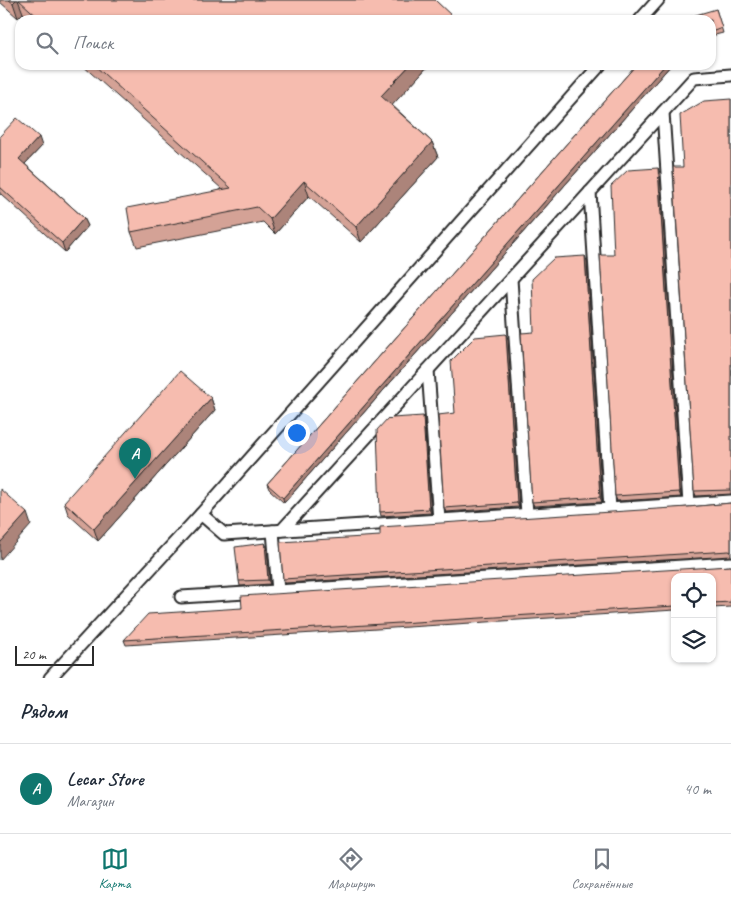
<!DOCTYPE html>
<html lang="ru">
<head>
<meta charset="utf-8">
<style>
	body { margin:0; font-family:Caveat,sans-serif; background:#f2f2f3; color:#1f2937 }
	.controls { position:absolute; right:15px; bottom:15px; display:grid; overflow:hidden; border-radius:10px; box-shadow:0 1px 4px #0004 }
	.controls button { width:45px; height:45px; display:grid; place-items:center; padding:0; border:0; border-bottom:1px solid #e0e1e3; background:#fff; color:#1f2937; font:25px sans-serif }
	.scale { position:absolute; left:15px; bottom:12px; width:79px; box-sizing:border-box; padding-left:5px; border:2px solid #2b2b2b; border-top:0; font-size:14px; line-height:18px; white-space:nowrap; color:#2b2b2b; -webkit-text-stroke:4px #fff; paint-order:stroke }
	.you { position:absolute; left:296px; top:432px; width:18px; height:18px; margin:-12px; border:4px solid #fff; border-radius:50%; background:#1a73e8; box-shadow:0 0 0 8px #1a73e833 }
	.badge { display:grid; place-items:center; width:32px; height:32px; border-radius:50%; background:#0f766e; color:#fff; font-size:16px; font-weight:700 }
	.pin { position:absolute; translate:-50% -41px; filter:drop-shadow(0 1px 2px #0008) }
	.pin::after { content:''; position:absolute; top:26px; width:18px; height:15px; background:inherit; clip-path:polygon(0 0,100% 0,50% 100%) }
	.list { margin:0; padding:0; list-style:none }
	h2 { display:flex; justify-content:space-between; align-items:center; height:65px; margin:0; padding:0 20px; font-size:21px }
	h2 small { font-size:16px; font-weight:400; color:#747a83 }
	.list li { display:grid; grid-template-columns:32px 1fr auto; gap:15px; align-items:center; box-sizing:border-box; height:90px; padding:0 20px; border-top:1px solid #e0e1e3 }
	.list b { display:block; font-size:19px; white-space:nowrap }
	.list p { margin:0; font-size:16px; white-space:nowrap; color:#747a83 }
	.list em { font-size:16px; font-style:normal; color:#747a83 }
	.icon { flex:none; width:28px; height:28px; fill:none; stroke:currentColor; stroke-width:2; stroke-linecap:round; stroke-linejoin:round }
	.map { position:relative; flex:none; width:731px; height:678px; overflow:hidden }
	.search { position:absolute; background:#fff; box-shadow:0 1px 4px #0004; left:15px; right:15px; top:15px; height:55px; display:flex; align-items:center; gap:12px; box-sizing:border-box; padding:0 18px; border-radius:15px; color:#747a83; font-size:19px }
	.sheet { height:155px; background:#fff }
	nav { display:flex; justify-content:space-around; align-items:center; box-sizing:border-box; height:70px; border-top:1px solid #e0e1e3; background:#fff; font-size:14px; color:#747a83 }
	nav a { display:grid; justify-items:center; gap:2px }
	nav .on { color:#0f766e }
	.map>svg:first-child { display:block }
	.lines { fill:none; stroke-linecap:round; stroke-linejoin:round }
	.lane-casing { stroke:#2b2b2b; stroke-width:15 }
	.lane { stroke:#fff; stroke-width:11 }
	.wall { fill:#d4a296; stroke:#2b2b2b }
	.shaded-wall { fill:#ac847a; stroke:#2b2b2b }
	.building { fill:#f6bcaf; stroke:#2b2b2b }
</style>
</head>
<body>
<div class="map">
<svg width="731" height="678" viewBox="0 0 731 678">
	<rect width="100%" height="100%" fill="#fff"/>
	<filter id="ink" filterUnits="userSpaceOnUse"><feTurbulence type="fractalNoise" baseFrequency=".02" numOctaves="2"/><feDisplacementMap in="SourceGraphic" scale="10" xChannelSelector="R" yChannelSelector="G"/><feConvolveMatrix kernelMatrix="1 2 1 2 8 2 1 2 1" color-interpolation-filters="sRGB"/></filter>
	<g filter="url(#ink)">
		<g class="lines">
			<defs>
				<g id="lane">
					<polyline points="640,20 658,0"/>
					<polyline points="663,112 689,504"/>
					<polyline points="590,192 610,509"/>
					<polyline points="511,279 527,514"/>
					<polyline points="428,370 439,520"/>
					<polyline points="201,514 224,534 731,501"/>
					<polyline points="282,530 694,78 731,75"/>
					<polyline points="273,531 278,591"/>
					<polyline points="181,597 731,563"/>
					<polyline points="50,678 201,514 600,65"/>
				</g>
			</defs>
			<use href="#lane" class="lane-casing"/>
			<use href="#lane" class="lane"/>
		</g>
		<g class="wall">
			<polygon points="0,0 435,0 455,20 30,20 23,13 18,18 0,2"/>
			<polygon points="716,9 723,33 711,36 711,20"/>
			<polygon points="82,65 429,65 392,105 432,142 438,157 361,242 309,196 275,234 263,222 137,247 131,232 222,189"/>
			<polygon points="636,65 671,65 284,503 269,489 267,484"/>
			<polygon points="731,99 731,494 696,496 694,491 683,167"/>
			<polygon points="0,136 42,146 25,164 84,218 88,226 65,252 1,194 0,195"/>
			<polygon points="660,173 681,497 617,501 615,496 614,255"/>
			<polygon points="587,261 602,502 534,506 532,502 534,332"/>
			<polygon points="508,339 519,507 446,512 444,508 455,413"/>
			<polygon points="211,398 215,410 98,541 68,514 64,502"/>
			<polygon points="390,420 424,420 431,513 381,516 380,512"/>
			<polygon points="731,503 731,556 285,583 283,579 380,536"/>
			<polygon points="267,547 270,584 240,586 239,581"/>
			<polygon points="731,566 731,607 712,608 712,577 675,577 675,610 126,645 124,640 242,608"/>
		</g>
		<g class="shaded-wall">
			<polygon points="16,0 18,0 23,13 18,18 13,3"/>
			<polygon points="410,65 429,65 387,111 381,96"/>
			<polygon points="665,65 671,65 284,503 283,498"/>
			<polygon points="39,137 42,146 22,167 19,159"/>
			<polygon points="432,142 438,157 361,242 356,227"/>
			<polygon points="658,168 660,173 681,497 679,492"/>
			<polygon points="304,181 309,196 275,234 270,219"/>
			<polygon points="84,218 88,226 65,252 62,243"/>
			<polygon points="585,256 587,261 602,502 600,497"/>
			<polygon points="506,334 508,339 519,507 517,503"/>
			<polygon points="211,398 215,410 98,541 94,529"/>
			<polygon points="423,416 424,420 431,513 429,509"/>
			<polygon points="27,513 31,525 0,560 0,543"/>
			<polygon points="265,543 267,547 270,584 268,580"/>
		</g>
		<g class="building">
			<polygon points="9,0 16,0 13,3"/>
			<polygon points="19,0 435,0 453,17 451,20 41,20"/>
			<polygon points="716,9 722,28 711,32 711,20 679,20"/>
			<polygon points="94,65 410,65 381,96 432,142 356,227 304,181 270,219 257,207 131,232 127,208 231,188"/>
			<polygon points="636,65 665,65 283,498 267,484"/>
			<polygon points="731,99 731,490 694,491 673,167 683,167 680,115 704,101"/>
			<polygon points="17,118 39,137 19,159 84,218 62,243 0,187 0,136"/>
			<polygon points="658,168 679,492 615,496 600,255 614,255 611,186 628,170"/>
			<polygon points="585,256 600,497 532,502 521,333 534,332 532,279 554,258"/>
			<polygon points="506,334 517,503 444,508 438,415 455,413 451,361 475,337"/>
			<polygon points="180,371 211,398 94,529 64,502"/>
			<polygon points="423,416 429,509 380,512 377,430 388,418 390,420 392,418"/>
			<polygon points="0,489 27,513 0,543"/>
			<polygon points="731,503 731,552 729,551 283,579 280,542 380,536 380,527 688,507"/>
			<polygon points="265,543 268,580 239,581 235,547"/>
			<polygon points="730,566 731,566 731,602 712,603 712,577 675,577 675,606 124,640 148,614 242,608 241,596"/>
		</g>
	</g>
</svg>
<div class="controls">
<button><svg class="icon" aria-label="locate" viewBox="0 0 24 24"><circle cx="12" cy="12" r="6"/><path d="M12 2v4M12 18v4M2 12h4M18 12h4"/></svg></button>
<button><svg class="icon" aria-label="layers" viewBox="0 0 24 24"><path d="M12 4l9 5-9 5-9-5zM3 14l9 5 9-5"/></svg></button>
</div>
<div class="scale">20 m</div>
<div class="you"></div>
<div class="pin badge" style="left:135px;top:479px">A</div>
<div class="search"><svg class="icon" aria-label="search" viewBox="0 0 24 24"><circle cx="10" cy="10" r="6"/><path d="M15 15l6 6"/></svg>Поиск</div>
</div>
<section class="sheet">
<h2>Рядом<small></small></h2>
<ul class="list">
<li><span class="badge">A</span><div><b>Lecar Store</b><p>Магазин</p></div><em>40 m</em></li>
</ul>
</section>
<nav>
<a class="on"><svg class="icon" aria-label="map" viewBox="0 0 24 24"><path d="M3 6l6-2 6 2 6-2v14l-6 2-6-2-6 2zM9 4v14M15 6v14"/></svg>Карта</a>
<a><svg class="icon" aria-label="directions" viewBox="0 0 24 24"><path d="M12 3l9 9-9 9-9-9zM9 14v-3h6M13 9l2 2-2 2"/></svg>Маршрут</a>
<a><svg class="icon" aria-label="saved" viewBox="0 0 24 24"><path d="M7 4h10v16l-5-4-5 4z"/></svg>Сохранённые</a>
</nav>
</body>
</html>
